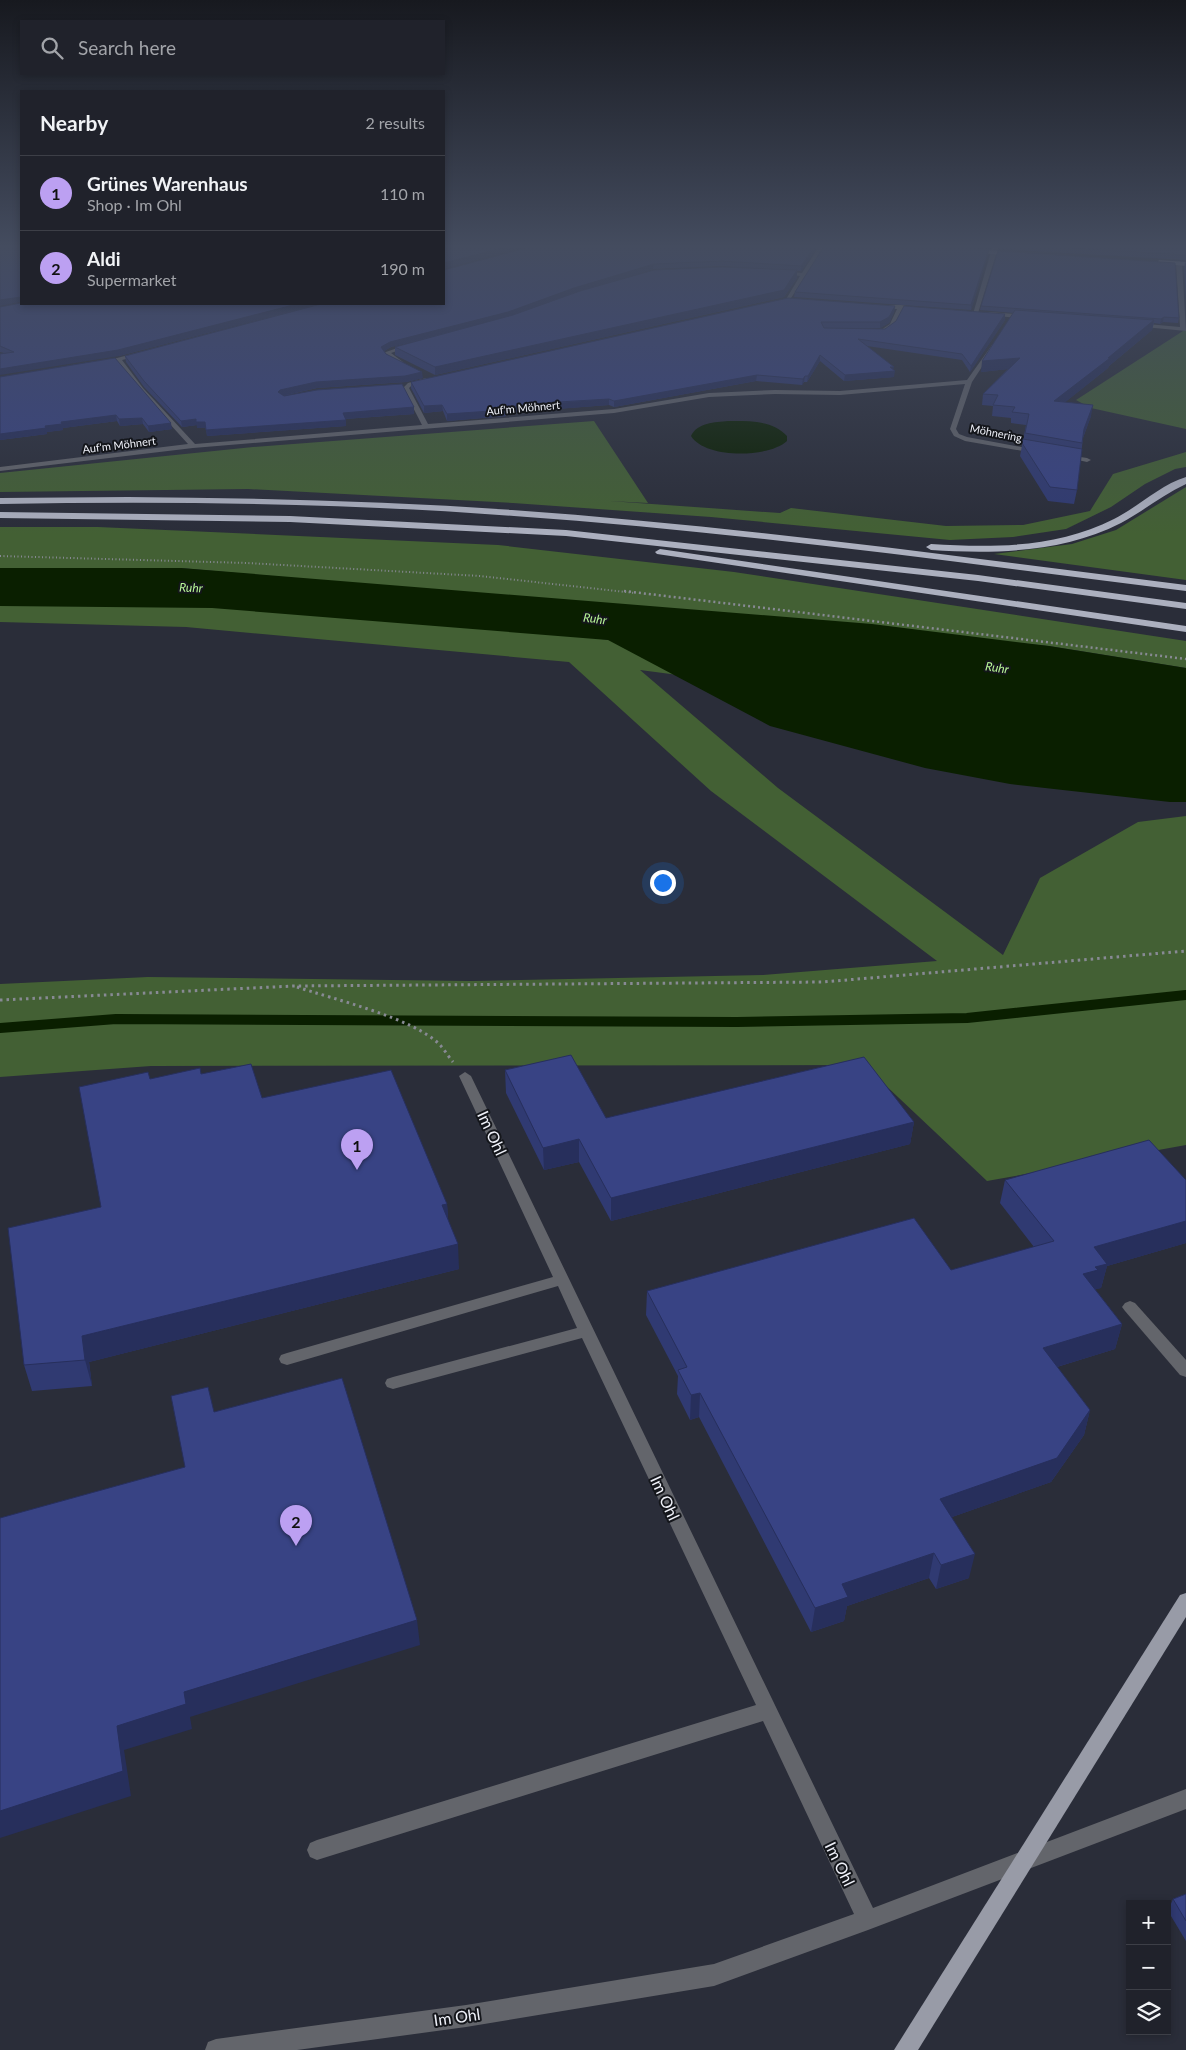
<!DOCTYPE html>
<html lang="en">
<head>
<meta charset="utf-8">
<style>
	body { margin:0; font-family:Lato,sans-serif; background:#282a33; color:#f1f3f6 }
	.controls { position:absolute; right:15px; bottom:15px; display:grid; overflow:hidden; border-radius:0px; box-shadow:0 2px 8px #0003 }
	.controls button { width:45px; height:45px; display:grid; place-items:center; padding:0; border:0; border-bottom:1px solid #3d3f47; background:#20222b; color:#f1f3f6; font:25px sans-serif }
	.you { position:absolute; left:662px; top:882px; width:18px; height:18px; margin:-12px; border:4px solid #fff; border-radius:50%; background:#1a73e8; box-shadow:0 0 0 8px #1a73e833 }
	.badge { display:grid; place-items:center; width:32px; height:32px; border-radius:50%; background:#bca0f2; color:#111; font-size:16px; font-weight:700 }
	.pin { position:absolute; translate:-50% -41px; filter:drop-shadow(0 1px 2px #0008) }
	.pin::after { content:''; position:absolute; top:26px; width:18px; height:15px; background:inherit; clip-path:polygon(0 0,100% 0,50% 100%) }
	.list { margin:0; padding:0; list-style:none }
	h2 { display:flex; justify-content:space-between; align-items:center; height:65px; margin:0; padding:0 20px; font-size:21px }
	h2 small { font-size:16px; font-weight:400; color:#a2a4a9 }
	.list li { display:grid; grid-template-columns:32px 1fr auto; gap:15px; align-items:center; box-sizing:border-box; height:75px; padding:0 20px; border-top:1px solid #3d3f47 }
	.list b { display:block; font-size:19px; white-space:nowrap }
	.list p { margin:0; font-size:16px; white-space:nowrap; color:#a2a4a9 }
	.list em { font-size:16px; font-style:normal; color:#a2a4a9 }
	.icon { flex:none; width:28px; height:28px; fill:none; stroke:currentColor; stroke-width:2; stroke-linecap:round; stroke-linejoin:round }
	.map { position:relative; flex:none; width:1186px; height:2050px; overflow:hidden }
	.search { position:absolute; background:#20222b; box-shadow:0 2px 8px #0003; left:20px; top:20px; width:425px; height:55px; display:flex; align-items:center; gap:12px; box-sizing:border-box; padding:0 18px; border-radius:0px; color:#a2a4a9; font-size:19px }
	.panel { position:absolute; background:#20222b; box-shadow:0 2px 8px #0003; left:20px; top:90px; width:425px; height:215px; border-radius:0px }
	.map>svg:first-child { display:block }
	.green { fill:#436034 }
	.water { fill:#0a1f00 }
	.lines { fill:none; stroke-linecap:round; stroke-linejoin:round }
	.stream { stroke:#0a1f00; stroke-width:10 }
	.path-far2 { stroke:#888a94; stroke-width:2; stroke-dasharray:1 2.5; stroke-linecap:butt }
	.path-far1 { stroke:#888a94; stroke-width:2.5; stroke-dasharray:2 3; stroke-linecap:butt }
	.path { stroke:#888a94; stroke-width:3; stroke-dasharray:2.5 4; stroke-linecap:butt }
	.minor { fill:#63656b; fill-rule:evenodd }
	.major { fill:#989ba7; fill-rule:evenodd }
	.highway { fill:#acb0bf; fill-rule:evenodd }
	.wall { fill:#303a72; fill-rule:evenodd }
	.shaded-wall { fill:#272f5c }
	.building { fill:#384384; stroke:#272f5c }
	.labels { text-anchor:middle; stroke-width:4; stroke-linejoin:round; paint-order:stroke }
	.far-street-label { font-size:11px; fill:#eff1f9; stroke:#14161b }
	.far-water-label { font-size:12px; font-style:italic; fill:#b7f597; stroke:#14161b }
	.near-street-label { font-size:16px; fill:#eff1f9; stroke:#14161b }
</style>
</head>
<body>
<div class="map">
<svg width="1186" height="2050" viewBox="0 0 1186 2050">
	<rect width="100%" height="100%" fill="#2a2d39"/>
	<g class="green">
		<polygon points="1183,331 1186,331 1186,429 1091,408 1076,400"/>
		<polygon points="594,421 648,503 609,501 780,513 791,508 946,526 1023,525 1090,511 1113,474 1186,452 1186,467 1175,469 1145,484 1111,507 1066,529 1013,537 950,540 711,517 513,503 248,489 0,492 0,473 253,447"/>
		<polygon points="1186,487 1186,580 994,554 1072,544 1116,530"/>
		<polygon points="0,527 98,527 498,545 734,572 1186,641 1186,668 1049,646 181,568 0,568"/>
		<polygon points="0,597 107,597 531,630 876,674 860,699 640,670 778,788 1003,955 1040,878 1138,822 1186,816 1186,1145 987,1181 864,1065 151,1066 0,1077 0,984 148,977 471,981 763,975 937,961 711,791 569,662 186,627 0,622"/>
	</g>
	<g class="water">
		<path d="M 728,421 C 748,421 773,420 787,436 L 787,441 C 769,458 705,459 691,436 C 697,423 715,422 728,421 Z"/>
		<polygon points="0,568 181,568 872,624 1049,646 1186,668 1186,802 1170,802 1010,784 925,768 770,726 608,640 212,608 0,606"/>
	</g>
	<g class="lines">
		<polyline class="stream" points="0,1028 116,1019 737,1022 967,1018 1186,995"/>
		<polyline class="path-far2" points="0,556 247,563 480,576 635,593"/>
		<polyline class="path-far1" points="624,591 1186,659"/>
		<g class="path">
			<path d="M 297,987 C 333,999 413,1018 439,1044 C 444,1049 448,1056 453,1062"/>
			<polyline points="0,1000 294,986 823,982 1186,951"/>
		</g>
		<g class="minor">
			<polygon points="818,248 824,248 789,301 785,301 800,276 777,273 780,271 802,273"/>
			<polygon points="992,248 998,248 978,313 973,314"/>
			<polygon points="1179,261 1182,263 1186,331 1134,326 1136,323 1180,327 1176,263"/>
			<polygon points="877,305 901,305 922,309 919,311 903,310 894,326 881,334 878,332 890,324 897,309 879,308"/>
			<polygon points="989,312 1029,315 1032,317 1029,319 987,315"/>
			<polygon points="409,344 414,345 391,353 403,362 403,364 399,364 383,353"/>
			<polygon points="992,345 995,347 972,382 956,429 959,434 967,437 1037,450 1041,452 1040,454 965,441 954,436 950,429 965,384 840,395 775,394 709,397 614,413 193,448 0,471 0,467 188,444 139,390 117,361 101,365 98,363 140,352 142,355 122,360 143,388 195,444 422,425 403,388 408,383 426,378 428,379 428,381 412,385 409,388 428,424 614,409 709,393 775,390 840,391 967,380"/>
			<polygon points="1061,454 1087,458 1091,460 1087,462 1060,456"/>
			<polygon points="465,1072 471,1076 873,1908 1186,1789 1186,1809 868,1930 714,1986 466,2027 297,2050 205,2050 208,2042 216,2039 466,2005 714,1964 854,1914 763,1721 317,1860 310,1857 307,1850 310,1843 317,1840 756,1705 582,1338 393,1389 387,1387 385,1383 387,1379 393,1377 577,1328 558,1286 287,1365 281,1363 279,1359 281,1355 287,1353 553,1277 459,1076"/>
			<polygon points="1130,1301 1135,1303 1186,1360 1186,1377 1180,1375 1125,1311 1122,1307 1125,1303"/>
		</g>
		<g class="major">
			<polygon points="972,249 1014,252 1017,254 1014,256 970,252"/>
			<polygon points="1159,260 1186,262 1186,266 1157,263"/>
			<polygon points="1186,1593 1186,1617 918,2050 894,2050 1180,1595"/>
		</g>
		<g class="highway">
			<path d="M 1186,477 L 1186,484 C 1163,495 1143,511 1121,523 C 1062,553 995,554 931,550 L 926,547 L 931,544 C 993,548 1057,548 1114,519 C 1138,507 1160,485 1186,477 Z"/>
			<path d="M 128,497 C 257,498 385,501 512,510 C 738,526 962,557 1186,585 L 1186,591 C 963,563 739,532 514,516 C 343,503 171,501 0,504 L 0,498 Z"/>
			<polygon points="0,512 290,516 566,530 978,575 1186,603 1186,609 978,581 566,536 290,522 0,518"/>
			<polygon points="660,549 1186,626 1186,632 657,554 655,552"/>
		</g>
	</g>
	<g class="wall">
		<path d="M 817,248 L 801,271 L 797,271 L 797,278 L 784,297 L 435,375 L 395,355 L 395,347 L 436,336 L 391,347 L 384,351 L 386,354 L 423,378 L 406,382 L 317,388 L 283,396 L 414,407 L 414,414 L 345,419 L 346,426 L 207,436 L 206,428 L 197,428 L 197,425 L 182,427 L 144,387 L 126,362 L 125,356 L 444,270 ZM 722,266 L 768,269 L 601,285 L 653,269 Z"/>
		<polygon points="999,248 1186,248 1186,260 1000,249"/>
		<polygon points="988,254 971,310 794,297 795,292"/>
		<polygon points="1186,262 1186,299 1184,268 1185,263"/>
		<polygon points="21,304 318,304 119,356 4,353 0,352 0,307"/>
		<polygon points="895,306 894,312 889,323 880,328 824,328 885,329 1005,314 1005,320 970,372 962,360 867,346 893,370 894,377 844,381 820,361 807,382 804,382 802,385 756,381 614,407 609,405 542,410 506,413 506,416 447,421 443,411 424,413 411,388 411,382"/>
		<polygon points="981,306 1179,318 1178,323 1163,322 1160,324 1154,323 1152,330 1109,366 1108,368 1065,402 1091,416 1083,438 1077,490 1074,504 1048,501 1020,456 1026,425 1011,423 1011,418 992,416 993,406 982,405 983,394 1008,369 981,372 1014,313 980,310"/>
		<polygon points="115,358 172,429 149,432 143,424 120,426 117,421 63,428 63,430 47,432 47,434 0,440 0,377"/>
		<polygon points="505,1070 606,1118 914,1122 910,1144 611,1221 579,1162 544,1170 506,1093"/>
		<polygon points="201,1074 262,1098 447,1204 448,1220 459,1269 89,1362 92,1386 32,1391 24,1365 101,1207 150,1079"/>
		<polygon points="1005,1180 1186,1180 1186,1243 1107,1266 1101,1288 1095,1289 1122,1324 1115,1349 1057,1367 1090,1410 1084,1435 1051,1482 952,1517 969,1578 936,1589 929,1578 847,1606 844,1621 811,1632 699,1417 690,1420 677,1394 678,1376 646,1315 647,1291 951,1270 1034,1247 1000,1203"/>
		<polygon points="1186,1894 1186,1941 1168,1911 1173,1899"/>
	</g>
	<g class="shaded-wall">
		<polygon points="502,248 521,248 444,269 444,263"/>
		<polygon points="814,248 817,248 801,271 801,266"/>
		<polygon points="989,249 988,254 971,310 971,305"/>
		<polygon points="654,264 653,269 574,293 508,317 391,347 381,353 381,347 390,342"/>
		<polygon points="797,270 797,278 784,297 435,375 435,367"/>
		<polygon points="20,297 21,302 0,306 0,300"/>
		<polygon points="297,304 318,304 119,356 0,375 0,369"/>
		<polygon points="895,306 894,312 889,323 880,328 880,322"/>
		<polygon points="1005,314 1005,320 970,372 971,366"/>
		<polygon points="1164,317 1163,322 1160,324 1161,319"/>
		<polygon points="1154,320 1152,330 1109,366 1108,368 1053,412 1054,401"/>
		<polygon points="820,355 820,361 807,382 808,376"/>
		<polygon points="1020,358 1019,368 981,372 982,361"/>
		<polygon points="894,367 893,371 895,371 894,377 844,381 845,375"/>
		<polygon points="422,372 423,378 406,382 317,388 281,396 278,392 280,390 316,382"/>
		<polygon points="757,375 756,381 614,407 614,401"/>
		<polygon points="805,376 804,382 802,385 803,379"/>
		<polygon points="609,399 609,405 506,413 506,416 447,421 447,414 504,407"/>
		<polygon points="442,405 443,411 424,413 424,406"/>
		<polygon points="1093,405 1091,416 1082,440 1084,429"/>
		<polygon points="414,407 414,414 343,419 343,413"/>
		<polygon points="116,415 117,421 63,428 63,430 47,432 47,434 0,440 0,434 61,422"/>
		<polygon points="142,418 143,424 120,426 119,419"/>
		<polygon points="196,419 197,425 182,427 181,421"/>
		<polygon points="346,420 346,426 207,436 206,430"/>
		<polygon points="196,422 205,422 206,428 197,428"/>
		<polygon points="171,423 172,429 149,432 148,426"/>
		<polygon points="914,1122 910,1144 611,1221 611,1198"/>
		<polygon points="579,1139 579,1162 544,1170 543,1148"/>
		<polygon points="447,1204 449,1229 442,1205"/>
		<polygon points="1186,1221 1186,1243 1107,1266 1101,1288 1093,1290 1083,1274 1094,1247"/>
		<polygon points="458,1244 459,1269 89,1362 92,1386 85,1360 82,1336"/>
		<polygon points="1122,1324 1115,1349 1037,1373 1043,1348"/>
		<polygon points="700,1393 699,1417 690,1420 691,1395"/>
		<polygon points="1090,1410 1084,1435 1051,1482 935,1523 940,1499"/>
		<polygon points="934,1553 929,1578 847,1606 844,1621 811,1632 815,1608 842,1584"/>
		<polygon points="975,1554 969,1578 936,1589 941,1565"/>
		<polygon points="417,1620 420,1645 190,1717 192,1729 124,1750 131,1796 0,1838 0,1811 117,1726 184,1692"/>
	</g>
	<g class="building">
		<polygon points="0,248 21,248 21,297 0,300"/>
		<polygon points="444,248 502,248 444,263"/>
		<polygon points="526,248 814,248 801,266 722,261 654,264 574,288 508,312 390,342 381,347 386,354 422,372 405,376 316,382 280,390 278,392 284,396 317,390 402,384 414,407 343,413 346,420 206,430 205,422 196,422 196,419 181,421 144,381 125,356 321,304 444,304 444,270"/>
		<polygon points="823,248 973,248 989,249 971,305 795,292"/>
		<polygon points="1070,248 1186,248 1186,255"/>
		<polygon points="998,251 1175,263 1179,318 1164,317 1161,319 981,306"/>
		<polygon points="722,267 797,270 784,290 435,367 395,347 513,315 580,291 654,270"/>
		<polygon points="788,298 895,306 889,317 880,322 821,322 824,328 885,329 896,321 904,306 1005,314 971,366 962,354 858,339 894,367 890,367 895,371 845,375 820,355 808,376 805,376 803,379 757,375 614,401 609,399 542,403 504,407 506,410 447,414 442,405 424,406 411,382"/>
		<polygon points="21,303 21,304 297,304 118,350 0,369 0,354 14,352 0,346 0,307"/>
		<polygon points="1015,310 1154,320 1108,358 1110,358 1054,401 1093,405 1084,429 1082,443 1025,433 1029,414 1012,412 1015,407 993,405 998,395 983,394 1020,358 982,361"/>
		<polygon points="115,358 171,423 148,426 142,418 119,419 116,415 61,422 62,424 45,426 46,428 0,434 0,377"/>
		<polygon points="1023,439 1082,449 1077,490 1050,487 1022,443"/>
		<polygon points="571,1055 606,1118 864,1057 914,1122 611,1198 579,1139 543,1148 505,1070"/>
		<polygon points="251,1064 262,1098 391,1070 447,1204 442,1205 458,1244 82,1336 85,1360 24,1365 8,1228 101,1207 79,1087 148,1072 150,1079 200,1068 201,1074"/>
		<polygon points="1149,1140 1186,1180 1186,1221 1094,1247 1107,1264 1095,1267 1098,1270 1083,1274 1122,1324 1043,1348 1090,1410 1057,1458 940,1499 975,1554 941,1565 934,1553 842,1584 848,1597 815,1608 700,1393 691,1395 678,1370 687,1367 647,1291 914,1218 951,1270 1054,1241 1005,1180"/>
		<polygon points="342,1378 417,1620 184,1692 186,1704 117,1726 123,1771 0,1811 0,1518 185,1467 171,1396 208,1387 214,1412"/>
		<polygon points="1186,1894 1186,1921 1173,1899"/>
	</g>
	<linearGradient id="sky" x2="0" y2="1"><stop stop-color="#17191f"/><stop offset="0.46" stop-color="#444c5f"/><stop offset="1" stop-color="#444c5f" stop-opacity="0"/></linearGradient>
	<rect width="1186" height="535" fill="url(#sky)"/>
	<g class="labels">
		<g class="far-street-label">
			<text transform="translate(523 408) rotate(-5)" y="4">Auf'm Möhnert</text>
			<text transform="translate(996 433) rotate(11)" y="4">Möhnering</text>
			<text transform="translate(119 445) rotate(-7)" y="4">Auf'm Möhnert</text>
		</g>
		<g class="far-water-label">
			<text transform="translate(191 588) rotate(2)" y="4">Ruhr</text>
			<text transform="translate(595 619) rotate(7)" y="4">Ruhr</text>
			<text transform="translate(997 668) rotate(8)" y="4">Ruhr</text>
		</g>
		<g class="near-street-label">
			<text transform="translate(492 1133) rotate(65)" y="6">Im Ohl</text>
			<text transform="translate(665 1498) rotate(65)" y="6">Im Ohl</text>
			<text transform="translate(840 1864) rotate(64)" y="6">Im Ohl</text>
			<text transform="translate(457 2017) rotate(-8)" y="6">Im Ohl</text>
		</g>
	</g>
</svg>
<div class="controls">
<button>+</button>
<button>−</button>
<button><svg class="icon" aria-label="layers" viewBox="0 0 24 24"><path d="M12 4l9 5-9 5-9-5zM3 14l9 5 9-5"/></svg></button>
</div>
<div class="you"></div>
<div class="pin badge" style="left:357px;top:1170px">1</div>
<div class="pin badge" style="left:296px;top:1546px">2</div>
<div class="search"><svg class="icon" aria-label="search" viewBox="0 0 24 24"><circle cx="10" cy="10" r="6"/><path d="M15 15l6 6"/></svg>Search here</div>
<section class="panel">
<h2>Nearby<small>2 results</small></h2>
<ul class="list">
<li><span class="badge">1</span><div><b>Grünes Warenhaus</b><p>Shop · Im Ohl</p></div><em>110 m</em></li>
<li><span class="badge">2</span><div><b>Aldi</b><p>Supermarket</p></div><em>190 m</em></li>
</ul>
</section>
</div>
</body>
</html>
